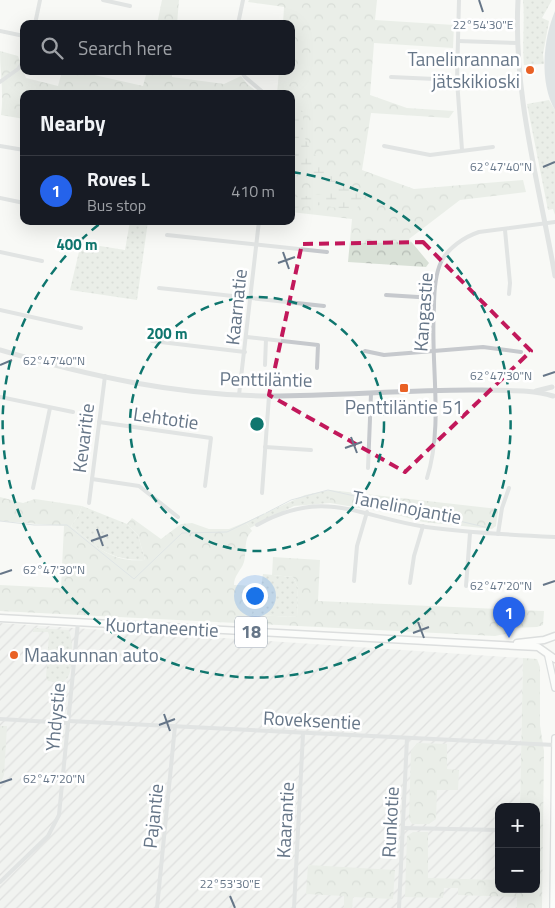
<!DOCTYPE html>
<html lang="en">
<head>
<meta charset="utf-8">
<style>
	body { margin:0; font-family:"Titillium Web",sans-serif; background:#242831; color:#f1f3f6 }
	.controls { position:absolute; right:15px; bottom:15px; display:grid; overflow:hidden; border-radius:10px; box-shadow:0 5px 20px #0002 }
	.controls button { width:45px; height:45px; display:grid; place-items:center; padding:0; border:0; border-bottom:1px solid #363941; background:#171b24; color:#f1f3f6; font:25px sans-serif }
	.you { position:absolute; left:254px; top:595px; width:18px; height:18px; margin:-12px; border:4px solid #fff; border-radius:50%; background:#1a73e8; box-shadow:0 0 0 8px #1a73e833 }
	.badge { display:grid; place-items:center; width:32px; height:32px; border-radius:50%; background:#2563eb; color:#fff; font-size:16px; font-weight:700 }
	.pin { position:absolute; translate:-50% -41px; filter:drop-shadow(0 1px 2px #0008) }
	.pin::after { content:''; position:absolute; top:26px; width:18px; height:15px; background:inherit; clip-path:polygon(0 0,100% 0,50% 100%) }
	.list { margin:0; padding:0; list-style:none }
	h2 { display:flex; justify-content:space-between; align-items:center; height:65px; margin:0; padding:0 20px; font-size:21px }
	h2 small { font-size:16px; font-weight:400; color:#9ea1a6 }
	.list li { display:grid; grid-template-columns:32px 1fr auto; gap:15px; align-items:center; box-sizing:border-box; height:70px; padding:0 20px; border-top:1px solid #363941 }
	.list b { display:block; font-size:19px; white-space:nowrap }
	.list p { margin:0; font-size:16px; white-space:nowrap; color:#9ea1a6 }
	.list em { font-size:16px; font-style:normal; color:#9ea1a6 }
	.icon { flex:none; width:28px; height:28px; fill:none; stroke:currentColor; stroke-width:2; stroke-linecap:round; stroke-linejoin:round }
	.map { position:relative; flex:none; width:555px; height:908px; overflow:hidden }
	.search { position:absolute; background:#171b24; box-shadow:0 5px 20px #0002; left:20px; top:20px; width:275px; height:55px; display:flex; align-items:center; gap:12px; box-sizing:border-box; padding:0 18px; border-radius:10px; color:#9ea1a6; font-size:19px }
	.panel { position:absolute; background:#171b24; box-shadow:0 5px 20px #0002; left:20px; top:90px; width:275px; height:135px; border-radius:10px }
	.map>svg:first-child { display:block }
	.industrial { fill:url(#industrial-furrows) }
	.green { fill:url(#green-dots) }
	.forest { fill:url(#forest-crowns) }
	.wetland { fill:url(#wetland-marsh) }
	.water { fill:#c1cad0 }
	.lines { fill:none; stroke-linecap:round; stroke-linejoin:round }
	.stream { stroke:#c1cad0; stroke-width:1 }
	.secondary-casing { stroke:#babfc4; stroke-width:8 }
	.trunk-casing { stroke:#babdc1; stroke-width:9 }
	.minor { stroke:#c6c9cd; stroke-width:4 }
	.tertiary { stroke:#c6c9cd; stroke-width:5 }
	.secondary { stroke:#fff; stroke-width:5.5 }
	.trunk { stroke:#fff; stroke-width:6 }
	.marked { fill:none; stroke:#c2185b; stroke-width:4; stroke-dasharray:10 6; stroke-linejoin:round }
	.ticks { fill:none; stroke:#667688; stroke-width:2 }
	.ring { fill:none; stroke:#0f766e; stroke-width:2.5; stroke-dasharray:9 6 }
	.poi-dot { fill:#e96125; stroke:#fff; stroke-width:2 }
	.labels { text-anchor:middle; stroke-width:5; stroke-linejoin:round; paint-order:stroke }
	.shield { fill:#fff; stroke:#949fac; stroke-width:1 }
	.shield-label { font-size:18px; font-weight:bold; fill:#667688 }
	.poi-label { font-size:19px; fill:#667688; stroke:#fff; text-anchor:end }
	.street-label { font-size:19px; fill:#667688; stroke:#fff }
	.ticks-label { font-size:12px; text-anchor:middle; fill:#667688; stroke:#fff; stroke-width:5; stroke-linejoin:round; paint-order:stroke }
	.centre { fill:#0f766e; stroke:#fff; stroke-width:2.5 }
	.ring-label { font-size:15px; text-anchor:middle; font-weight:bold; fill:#0f766e; stroke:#fff; stroke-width:5; stroke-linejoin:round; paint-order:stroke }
</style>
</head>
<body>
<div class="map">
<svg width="555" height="908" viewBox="0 0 555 908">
	<defs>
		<pattern id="industrial-furrows" width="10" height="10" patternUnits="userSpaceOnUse" patternTransform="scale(1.25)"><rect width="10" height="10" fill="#e9eae9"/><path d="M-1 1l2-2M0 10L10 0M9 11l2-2" fill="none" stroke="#c1c2c3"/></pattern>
		<pattern id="green-dots" width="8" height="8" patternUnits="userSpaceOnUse" patternTransform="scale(1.25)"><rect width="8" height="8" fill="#d9e1d7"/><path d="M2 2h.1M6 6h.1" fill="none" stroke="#b4bbb4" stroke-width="1.8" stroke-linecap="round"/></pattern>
		<pattern id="forest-crowns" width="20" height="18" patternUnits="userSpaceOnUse" patternTransform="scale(1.25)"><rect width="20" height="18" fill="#d9e1d7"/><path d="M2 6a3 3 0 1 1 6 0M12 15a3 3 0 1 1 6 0" fill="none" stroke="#b4bbb4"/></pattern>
		<pattern id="wetland-marsh" width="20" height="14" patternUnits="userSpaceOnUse" patternTransform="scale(1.25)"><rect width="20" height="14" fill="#d9e1d7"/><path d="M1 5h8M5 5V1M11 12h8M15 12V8" fill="none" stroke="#b4bbb4"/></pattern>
	</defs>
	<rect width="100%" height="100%" fill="#f8f9f6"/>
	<polygon class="industrial" points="0,623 523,658 520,807 499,807 499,889 518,889 517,908 0,908"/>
	<g class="green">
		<path d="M 523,0 L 552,0 L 542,18 L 549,21 L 543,54 L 544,64 L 524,65 C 522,43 525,22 523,0 Z"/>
		<polygon points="549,100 555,110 555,215 553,209 548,210 527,104"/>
		<polygon points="130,221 148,221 137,300 70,290 81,243 125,250"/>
		<polygon points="330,490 330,503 294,506 250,528 246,522 305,495"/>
		<path d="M 82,506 L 127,524 L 138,535 L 145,560 C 107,560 99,548 71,526 L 78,516 Z"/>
		<polygon points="263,574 293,577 298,588 297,617 252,615 239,594 239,585 261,587"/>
		<path d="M 34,628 L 68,630 C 74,636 73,669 68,677 C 67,679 64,681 62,683 L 48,681 L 46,677 L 49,635 L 48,632 L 33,632 Z"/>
	</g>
	<g class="forest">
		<polygon points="162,0 179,0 177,24 157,24"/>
		<polygon points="249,0 377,0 375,20 454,25 453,48 374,43 370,95 407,108 454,111 449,118 371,113 362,170 414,189 523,180 526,192 460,200 409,239 429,263 426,267 348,262 352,219 291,212 291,94 277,94 279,71 291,71 291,24 283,24 284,7 248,2"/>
		<path d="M 0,51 L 18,56 L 26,78 L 58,86 L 62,71 L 77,71 L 143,86 L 147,71 L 172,71 L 172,77 L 224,84 L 241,76 L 247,84 L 260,94 L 24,94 L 24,119 L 1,115 C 4,93 0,73 0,51 Z"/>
		<polygon points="330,490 498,509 496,526 492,529 423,522 390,513 330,503"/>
		<path d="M 0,497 L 23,503 L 35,499 L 82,506 L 78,516 L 71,526 C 97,546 110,563 145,560 L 138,535 L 127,524 L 132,518 L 161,539 L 181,524 L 192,523 L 209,529 L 229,529 L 246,522 L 252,531 C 243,539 247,552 244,562 C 241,571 234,575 234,585 L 239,585 L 239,594 L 254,595 L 252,615 L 297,617 L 298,588 L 293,577 L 272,575 L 273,557 L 320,560 L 318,601 L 544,611 L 543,625 L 537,627 L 512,628 L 505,634 L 495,636 L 0,611 L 0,585 L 61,588 L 64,526 L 0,521 Z"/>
		<polygon points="523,658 537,659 540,667 540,725 544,751 542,908 517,908 517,897 458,895 458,888 444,888 443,898 405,897 407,836 413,832 428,832 428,878 499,880 499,889 536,889 536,807 520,807"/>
		<polygon points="0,726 7,726 4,775 0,784"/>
		<polygon points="417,743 447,744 447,769 459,770 458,790 437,790 436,819 429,824 412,824 409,819 411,751"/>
		<polygon points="308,865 395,870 393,899 353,897 352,908 344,908 344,896 306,894"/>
	</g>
	<path class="wetland" d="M 291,102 L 300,106 L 303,113 L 303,134 L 310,149 L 332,175 L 362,195 L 362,202 L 354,211 L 321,205 L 291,208 L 291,198 L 323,194 L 328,190 C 324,178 303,177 291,174 Z"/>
	<path class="water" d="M 555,11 L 555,110 C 539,83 543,39 555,11 Z"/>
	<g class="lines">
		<g class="stream">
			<polyline points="266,513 291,500 328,490 421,511"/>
			<polyline points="425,513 489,528"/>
			<polyline points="0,521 34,525 67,525 134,579 182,533 227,532 264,514"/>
		</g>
		<defs>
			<g id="secondary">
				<polyline points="548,656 555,688"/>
				<polyline points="553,908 555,738"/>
			</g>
			<g id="trunk">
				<polyline points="0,618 538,647 555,659"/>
				<polyline points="517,643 544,640 555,636"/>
			</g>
		</defs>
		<use href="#secondary" class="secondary-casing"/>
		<use href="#trunk" class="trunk-casing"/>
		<g class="minor">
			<polyline points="103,0 130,6"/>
			<polyline points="459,0 457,80 462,150"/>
			<polyline points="35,24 40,0"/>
			<polyline points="238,24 243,0"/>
			<polyline points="0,31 24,36"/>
			<polyline points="458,41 518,43"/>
			<polyline points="241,71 245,77 265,94"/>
			<polyline points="391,77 457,80"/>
			<polyline points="0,82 18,69 24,60"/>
			<polyline points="0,146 24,150"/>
			<polyline points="384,146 430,155 493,147"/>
			<polyline points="0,198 24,203"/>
			<polyline points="505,230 510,283 509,294"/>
			<polyline points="167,235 327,252"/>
			<polyline points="0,252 42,261"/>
			<polyline points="159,288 324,306"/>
			<polyline points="386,295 434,298"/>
			<polyline points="0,310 81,328"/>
			<polyline points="247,337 318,345 317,368"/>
			<polyline points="152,341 245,352"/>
			<polyline points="365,351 384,355 483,347 521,352"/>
			<polyline points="265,365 266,339"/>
			<polyline points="239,395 259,221"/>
			<polyline points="0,397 73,412"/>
			<polyline points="99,422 211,438 205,486"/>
			<polyline points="265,447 311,450"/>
			<polyline points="368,468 371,394"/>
			<path d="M 427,478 C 444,424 430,363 434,307 C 434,293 435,275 441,262 C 448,248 464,237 479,232 L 555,222"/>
			<polyline points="92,479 139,486 178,517"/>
			<polyline points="33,488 50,408"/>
			<polyline points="262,493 269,396"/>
			<polyline points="89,503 105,376"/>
			<path d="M 257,525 C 325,487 359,517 426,527 C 469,533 512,535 555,537"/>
			<polyline points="498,534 502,508 509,488"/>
			<polyline points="354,581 357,546 367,512"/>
			<polyline points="410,583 414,556 423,526"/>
			<polyline points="466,586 470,533"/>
			<polyline points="0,719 68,723"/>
			<polyline points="69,721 555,745"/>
			<polyline points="403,828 499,830"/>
			<polyline points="0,882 48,836 59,815 78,622"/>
			<polyline points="157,908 175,726"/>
			<polyline points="294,908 303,734"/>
			<polyline points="399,908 407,738"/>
		</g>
		<g class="tertiary">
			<path d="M 518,0 C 513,94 539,184 555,276"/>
			<path d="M 0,350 C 88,376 179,396 271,396 C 341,396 412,389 482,390 C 506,391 530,389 553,396"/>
			<polyline points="536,391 552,387"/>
		</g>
		<use href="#secondary" class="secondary"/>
		<use href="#trunk" class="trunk"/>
	</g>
	<path d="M0 0H555V908H0ZM 423,242 L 531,351 L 405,472 L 269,395 L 302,244 Z" fill="#f8f9f6" fill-opacity=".55" fill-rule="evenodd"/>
	<path class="marked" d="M 423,242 L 531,351 L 405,472 L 269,395 L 302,244 Z"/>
	<path class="ticks" d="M 479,0 L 483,12M 543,167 L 555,162M 283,252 L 289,269M 278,263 L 295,257M 0,365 L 12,360M 543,376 L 555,372M 351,437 L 357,453M 345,448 L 362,442M 97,529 L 103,546M 91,541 L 108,535M 0,574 L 12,570M 543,585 L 555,581M 418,622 L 424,638M 413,633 L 429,627M 164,714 L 170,731M 159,725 L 175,719M 0,783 L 12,779M 230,896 L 235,908"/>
	<g class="ring">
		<circle cx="257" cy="424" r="127"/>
		<path d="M292 172A254 254 0 1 1 102 222"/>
	</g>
	<g class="poi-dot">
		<circle cx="530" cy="70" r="5"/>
		<rect x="399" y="383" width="10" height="10" rx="2.5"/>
		<circle cx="14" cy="655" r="5"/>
	</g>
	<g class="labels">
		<rect class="shield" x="235" y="616.5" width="32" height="31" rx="4"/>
		<g class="shield-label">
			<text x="251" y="638">18</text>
		</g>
		<g class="poi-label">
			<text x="520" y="66">Tanelinrannan<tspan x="520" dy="22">jätskikioski</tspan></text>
			<text x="404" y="414" text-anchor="middle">Penttiläntie 51</text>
			<text x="24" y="662" text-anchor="start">Maakunnan auto</text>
		</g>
		<g class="street-label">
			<text transform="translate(236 307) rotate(-84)" y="7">Kaarnatie</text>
			<text transform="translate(423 312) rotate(-86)" y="7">Kangastie</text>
			<text transform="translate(266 379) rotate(1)" y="7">Penttiläntie</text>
			<text transform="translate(166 418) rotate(8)" y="7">Lehtotie</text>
			<text transform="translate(83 438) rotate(-83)" y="7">Kevaritie</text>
			<text transform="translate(407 507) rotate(11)" y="7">Tanelinojantie</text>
			<text transform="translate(162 627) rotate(3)" y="7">Kuortaneentie</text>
			<text transform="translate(55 717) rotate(-85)" y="7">Yhdystie</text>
			<text transform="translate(312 720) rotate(3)" y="7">Roveksentie</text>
			<text transform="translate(153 816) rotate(-84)" y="7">Pajantie</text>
			<text transform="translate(285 820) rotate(-87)" y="7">Kaarantie</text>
			<text transform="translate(390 822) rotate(-87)" y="7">Runkotie</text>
		</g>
	</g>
	<g class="ticks-label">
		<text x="483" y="29">22°54'30"E</text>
		<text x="501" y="171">62°47'40"N</text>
		<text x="54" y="365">62°47'40"N</text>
		<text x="501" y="380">62°47'30"N</text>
		<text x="54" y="574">62°47'30"N</text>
		<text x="501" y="590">62°47'20"N</text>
		<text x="54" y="783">62°47'20"N</text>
		<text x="230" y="888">22°53'30"E</text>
	</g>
	<circle cx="257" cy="424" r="8" class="centre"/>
	<g class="ring-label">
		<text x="77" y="250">400 m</text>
		<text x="167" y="339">200 m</text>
	</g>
</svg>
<div class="controls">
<button>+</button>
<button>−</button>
</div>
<div class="you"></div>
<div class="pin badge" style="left:509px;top:638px">1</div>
<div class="search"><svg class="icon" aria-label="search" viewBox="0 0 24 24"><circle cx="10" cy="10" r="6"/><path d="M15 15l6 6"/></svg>Search here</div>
<section class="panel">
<h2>Nearby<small></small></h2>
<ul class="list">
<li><span class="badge">1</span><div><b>Roves L</b><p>Bus stop</p></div><em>410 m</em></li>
</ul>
</section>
</div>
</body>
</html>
